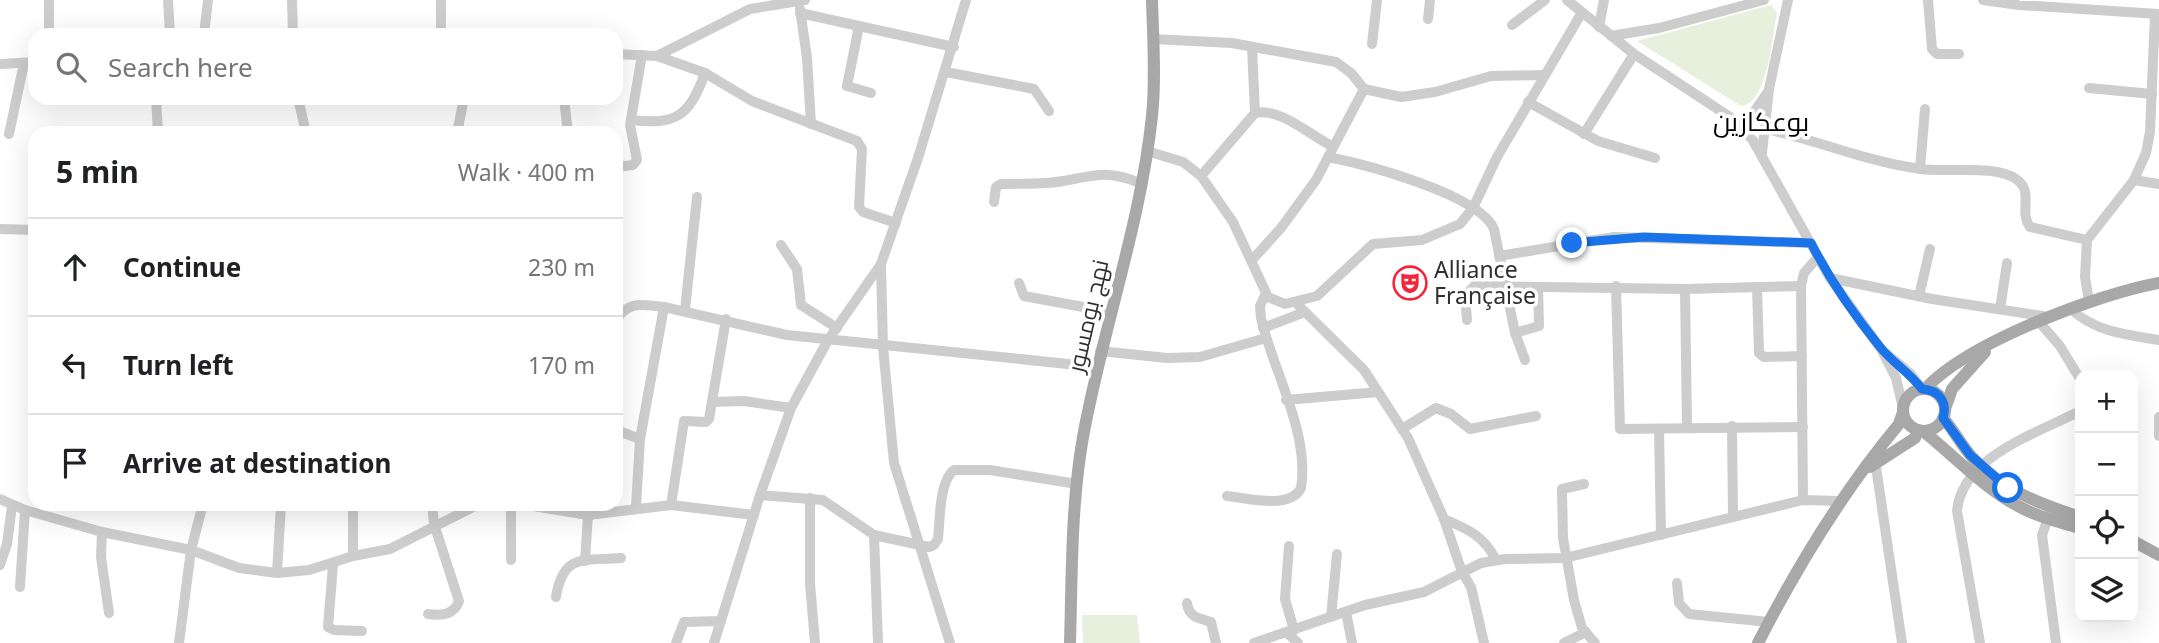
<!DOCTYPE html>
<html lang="en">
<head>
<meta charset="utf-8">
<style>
	body { margin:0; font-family:"Noto Sans",Cairo,sans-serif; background:#f2f2f2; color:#202124 }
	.controls { position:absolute; right:21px; bottom:21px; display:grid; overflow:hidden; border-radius:14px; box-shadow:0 7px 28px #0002 }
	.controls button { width:63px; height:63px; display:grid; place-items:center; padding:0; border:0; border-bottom:2px solid #e0e0e0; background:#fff; color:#202124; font:35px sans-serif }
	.stop { position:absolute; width:21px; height:21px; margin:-16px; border:5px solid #1a73e8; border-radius:50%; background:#fff }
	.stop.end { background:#1a73e8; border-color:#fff; box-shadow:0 2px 7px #0008 }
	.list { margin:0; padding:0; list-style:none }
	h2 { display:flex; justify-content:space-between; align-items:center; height:91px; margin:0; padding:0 28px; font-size:30px }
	h2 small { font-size:23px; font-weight:400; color:#757577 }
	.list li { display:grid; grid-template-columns:46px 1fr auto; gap:21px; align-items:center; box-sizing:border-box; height:98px; padding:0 28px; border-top:2px solid #e0e0e0 }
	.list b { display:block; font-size:26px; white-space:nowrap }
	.list em { font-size:23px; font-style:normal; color:#757577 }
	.icon { flex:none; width:38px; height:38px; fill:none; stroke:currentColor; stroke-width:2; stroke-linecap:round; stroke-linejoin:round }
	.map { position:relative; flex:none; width:2159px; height:643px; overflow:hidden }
	.search { position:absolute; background:#fff; box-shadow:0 7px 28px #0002; left:28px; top:28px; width:595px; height:77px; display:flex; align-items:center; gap:18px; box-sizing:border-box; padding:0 24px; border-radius:21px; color:#757577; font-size:26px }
	.panel { position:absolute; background:#fff; box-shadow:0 7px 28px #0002; left:28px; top:126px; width:595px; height:385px; border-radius:21px }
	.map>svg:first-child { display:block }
	.green { fill:#e7efdd }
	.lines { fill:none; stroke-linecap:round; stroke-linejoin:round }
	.minor { stroke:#cdcdcd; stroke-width:10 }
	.major { stroke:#a8a8a8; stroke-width:12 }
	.route { stroke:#1a73e8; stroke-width:9 }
	.labels { text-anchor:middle; stroke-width:7; stroke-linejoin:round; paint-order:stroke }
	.poi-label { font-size:23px; fill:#303030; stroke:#fff; text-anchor:start }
	.street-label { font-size:23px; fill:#303030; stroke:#fff }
	.quarter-label { font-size:26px; fill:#000; stroke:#fff }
</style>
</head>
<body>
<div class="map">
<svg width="2159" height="643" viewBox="0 0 2159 643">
	<rect width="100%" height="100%" fill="#fff"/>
	<g class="green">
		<path d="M 1771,5 L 1777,13 C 1772,36 1768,104 1741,106 L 1637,41 Z"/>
		<polygon points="1082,615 1137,615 1140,643 1083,643"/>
	</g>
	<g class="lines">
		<g class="minor">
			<polyline points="49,0 49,35"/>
			<polyline points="168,0 170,35"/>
			<polyline points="292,0 293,35"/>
			<polyline points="441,0 441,35"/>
			<polyline points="1567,0 1634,54 1730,117 1752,139 1830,278 1881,349 1896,378 1903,408"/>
			<polyline points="1928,0 1932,49 1937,54 1959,54"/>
			<polyline points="1983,0 2019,5 2158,14"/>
			<polyline points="800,9 807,58 811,124"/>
			<polyline points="800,13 954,47"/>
			<polyline points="1428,19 1430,0"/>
			<polyline points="1512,25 1545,0"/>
			<polyline points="859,26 847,86 871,93"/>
			<polyline points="1599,27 1604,0"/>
			<polyline points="204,35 208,0"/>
			<polyline points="1611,36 1659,28 1764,0"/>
			<polyline points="1153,39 1232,43 1336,62 1351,73 1364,89 1401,97 1435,92 1491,76 1544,75"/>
			<polyline points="1372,44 1377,0"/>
			<polyline points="616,54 657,56 750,9 805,0"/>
			<polyline points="657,56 705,73 752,101 857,141 862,149 859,207 863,212 896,223"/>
			<polyline points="0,64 35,62"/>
			<polyline points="946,72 1034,89 1049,111"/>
			<polyline points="2089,88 2152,94"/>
			<polyline points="156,98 158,133"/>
			<polyline points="298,98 306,133"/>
			<polyline points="564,98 568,133"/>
			<polyline points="1528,102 1598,141 1655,158"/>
			<path d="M 1255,113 C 1280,107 1311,136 1332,146"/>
			<path d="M 631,120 C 676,125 689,117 705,73"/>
			<polyline points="1743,128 1767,93"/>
			<path d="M 1766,129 C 1817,140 1868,162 1921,169 C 1947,173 1995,164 2016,179 C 2035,192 2018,211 2030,227 L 2087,240"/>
			<polyline points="457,133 464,98"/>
			<polyline points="9,134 24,63"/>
			<polyline points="1584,134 1634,54"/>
			<polyline points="1147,151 1183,162 1201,176 1233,222 1268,297 1285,304 1317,296 1373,244 1422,240 1460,224 1473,208 1497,157 1581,14"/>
			<polyline points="1762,153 1769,89 1788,0"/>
			<path d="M 1328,157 C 1364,164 1479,194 1494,229 L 1515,333 L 1525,360"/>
			<polyline points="616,167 633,165 637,160 630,125 642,55"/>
			<polyline points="1920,169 1925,109"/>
			<polyline points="1201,176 1255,113 1252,47"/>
			<polyline points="2134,180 2159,184"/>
			<path d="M 994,202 L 996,187 L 1001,184 C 1022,183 1043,185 1063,181 C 1097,175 1107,170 1140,183"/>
			<polyline points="0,229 35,230"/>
			<polyline points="781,245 797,269 801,305 837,328"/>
			<polyline points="1499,256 1614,237 1811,243"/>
			<polyline points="1252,260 1281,228 1316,180 1364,89"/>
			<polyline points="881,265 883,347 894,463 950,643"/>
			<polyline points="1830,278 1932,299 2049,317"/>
			<polyline points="1019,283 1024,296 1110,312"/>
			<polyline points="1616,286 1620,429 1803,427"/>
			<polyline points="1757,287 1759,353 1764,357 1802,356"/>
			<polyline points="1685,289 1687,427"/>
			<polyline points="1919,296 1930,249"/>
			<polyline points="2089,301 2085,277 2087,240 2134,180 2146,153 2150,132 2155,14"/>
			<polyline points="1296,303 1364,370 1408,438 1444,519 1462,572 1471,587 1484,643"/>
			<polyline points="2000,309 2007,263"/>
			<path d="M 2071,309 C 2095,332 2127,335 2159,340"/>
			<polyline points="685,310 697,197"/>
			<path d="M 616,320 C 629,300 642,305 664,307"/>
			<polyline points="1467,320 1465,296 1474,286 1685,289 1801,286"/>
			<polyline points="2040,323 2060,346 2080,379"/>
			<polyline points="1263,328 1305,312"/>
			<polyline points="1515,333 1539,326 1538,287"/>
			<polyline points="1100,351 1167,358 1200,357 1266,338"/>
			<polyline points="1887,354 1910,373 1922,389"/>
			<polyline points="1286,400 1378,392"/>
			<polyline points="712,402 744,401 791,408"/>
			<polyline points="2159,417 2159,436"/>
			<polyline points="1732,426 1733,515"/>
			<polyline points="1402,429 1436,408 1451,414 1470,429 1536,416"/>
			<polyline points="1659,429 1661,535"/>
			<polyline points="616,430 640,439"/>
			<polyline points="1875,460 1902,643"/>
			<polyline points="1584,484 1562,489 1563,538 1574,600 1582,628 1595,643"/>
			<path d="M 760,495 L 823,500 L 874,535 L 929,547 L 934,545 L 938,539 C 940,521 939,481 954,470 L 990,470 L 1077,484"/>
			<path d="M 1227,496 C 1247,498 1290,510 1301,488 C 1310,433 1273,371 1261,318 L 1260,306 L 1266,293"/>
			<polyline points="810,498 810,583 815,643"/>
			<polyline points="0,499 25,510 102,532 191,550 239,568 277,573 309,570 353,556 390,549 479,504"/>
			<polyline points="1803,500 1801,286 1804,273 1818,257"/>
			<polyline points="353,504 353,556"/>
			<polyline points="511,504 511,560"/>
			<polyline points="521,504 588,515 671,505 754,515"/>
			<polyline points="671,505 684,421 706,422 709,419 726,319"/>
			<polyline points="636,507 640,439 664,307 787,335 1097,367"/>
			<polyline points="2050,513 2042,535 2056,643"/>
			<path d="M 1444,519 C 1468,529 1484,536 1496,560"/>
			<polyline points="102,532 101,557 109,613"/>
			<polyline points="874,535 878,643"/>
			<polyline points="1289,546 1285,599 1294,630"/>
			<polyline points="585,561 588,515"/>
			<polyline points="0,565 7,544 12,506"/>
			<polyline points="333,565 328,627 334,630 362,631"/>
			<polyline points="277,573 281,504"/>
			<polyline points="1677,583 1679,603 1689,614 1769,622"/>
			<polyline points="20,587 25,510"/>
			<path d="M 556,597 C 563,553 584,561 621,558"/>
			<path d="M 1187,603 C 1189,618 1199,618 1211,622 L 1216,643"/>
			<polyline points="1346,612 1352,643"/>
			<path d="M 428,614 C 441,616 454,615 459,601 L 434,524 L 432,504"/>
			<polyline points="1331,617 1337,554"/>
			<polyline points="1287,633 1298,643"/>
			<polyline points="179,643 191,550 203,504"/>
			<polyline points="676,643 684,622 721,621"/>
			<polyline points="714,643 760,495 791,408 828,340 881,264 918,158 966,0"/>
			<polyline points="1254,643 1365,605 1424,592 1481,563 1505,559 1565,558 1803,500 1840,501"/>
			<polyline points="1564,643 1586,632"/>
			<path d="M 1980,643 L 1957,511 C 1962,456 2038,433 2080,411"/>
		</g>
		<g class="major">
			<path d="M 1925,389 C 1969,342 2095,295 2159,283"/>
			<circle cx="1924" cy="410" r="21"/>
			<polyline points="1945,409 1952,389 1985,352"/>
			<path d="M 1943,418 C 1954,430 1961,445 1972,457 C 2002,490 2040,504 2080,517"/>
			<path d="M 1923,431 C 1957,458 1988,493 2028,511 C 2045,519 2063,523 2080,528"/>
			<polyline points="1870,467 1915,438 1918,430"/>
			<polyline points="2133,541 2159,555"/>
			<path d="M 1070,643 C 1072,574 1071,505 1083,437 C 1102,331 1141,223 1152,116 C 1156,78 1153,38 1152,0"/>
			<path d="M 1758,643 C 1798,565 1843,491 1899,424 L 1903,412"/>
		</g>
	</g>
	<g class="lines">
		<path class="route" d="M 1572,243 L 1644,237 L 1811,243 C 1830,280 1854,315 1880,347 C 1893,363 1910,373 1922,389 C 1938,390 1948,401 1943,418 L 1970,455 L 2008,488"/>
	</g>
	<defs>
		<symbol id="theatre-ring" viewBox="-11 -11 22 22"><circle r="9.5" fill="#fff" stroke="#f6243b" stroke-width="1.5"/><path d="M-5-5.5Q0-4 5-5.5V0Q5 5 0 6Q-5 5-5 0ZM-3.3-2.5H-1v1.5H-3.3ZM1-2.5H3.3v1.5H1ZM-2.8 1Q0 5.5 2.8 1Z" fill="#f6243b"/></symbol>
	</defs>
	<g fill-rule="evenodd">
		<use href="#theatre-ring" x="1391" y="264" width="38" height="38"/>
	</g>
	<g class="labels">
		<g class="poi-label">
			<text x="1434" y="278">Alliance<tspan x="1434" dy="26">Française</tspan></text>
		</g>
		<g class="street-label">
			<text transform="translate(1088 316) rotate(-77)" y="8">نهج بومسور</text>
		</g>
		<g class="quarter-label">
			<text x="1761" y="131">بوعكازين</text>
		</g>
	</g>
</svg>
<div class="controls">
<button>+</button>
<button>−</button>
<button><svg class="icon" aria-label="locate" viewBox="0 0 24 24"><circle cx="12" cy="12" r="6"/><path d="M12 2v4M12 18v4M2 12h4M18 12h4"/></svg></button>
<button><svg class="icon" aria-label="layers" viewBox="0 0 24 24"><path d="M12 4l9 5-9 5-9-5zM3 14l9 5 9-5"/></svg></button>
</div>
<div class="stop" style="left:2008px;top:488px"></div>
<div class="stop end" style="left:1572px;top:243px"></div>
<div class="search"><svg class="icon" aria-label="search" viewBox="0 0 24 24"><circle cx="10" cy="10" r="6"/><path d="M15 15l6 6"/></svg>Search here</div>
<section class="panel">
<h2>5 min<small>Walk · 400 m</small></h2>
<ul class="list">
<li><svg class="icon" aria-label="ahead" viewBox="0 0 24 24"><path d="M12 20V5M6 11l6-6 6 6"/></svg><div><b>Continue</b></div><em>230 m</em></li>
<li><svg class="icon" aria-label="left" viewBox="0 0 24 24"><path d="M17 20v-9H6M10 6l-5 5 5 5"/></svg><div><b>Turn left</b></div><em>170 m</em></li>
<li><svg class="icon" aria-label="arrive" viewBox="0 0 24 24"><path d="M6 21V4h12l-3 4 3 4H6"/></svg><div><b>Arrive at destination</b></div></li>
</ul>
</section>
</div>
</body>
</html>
